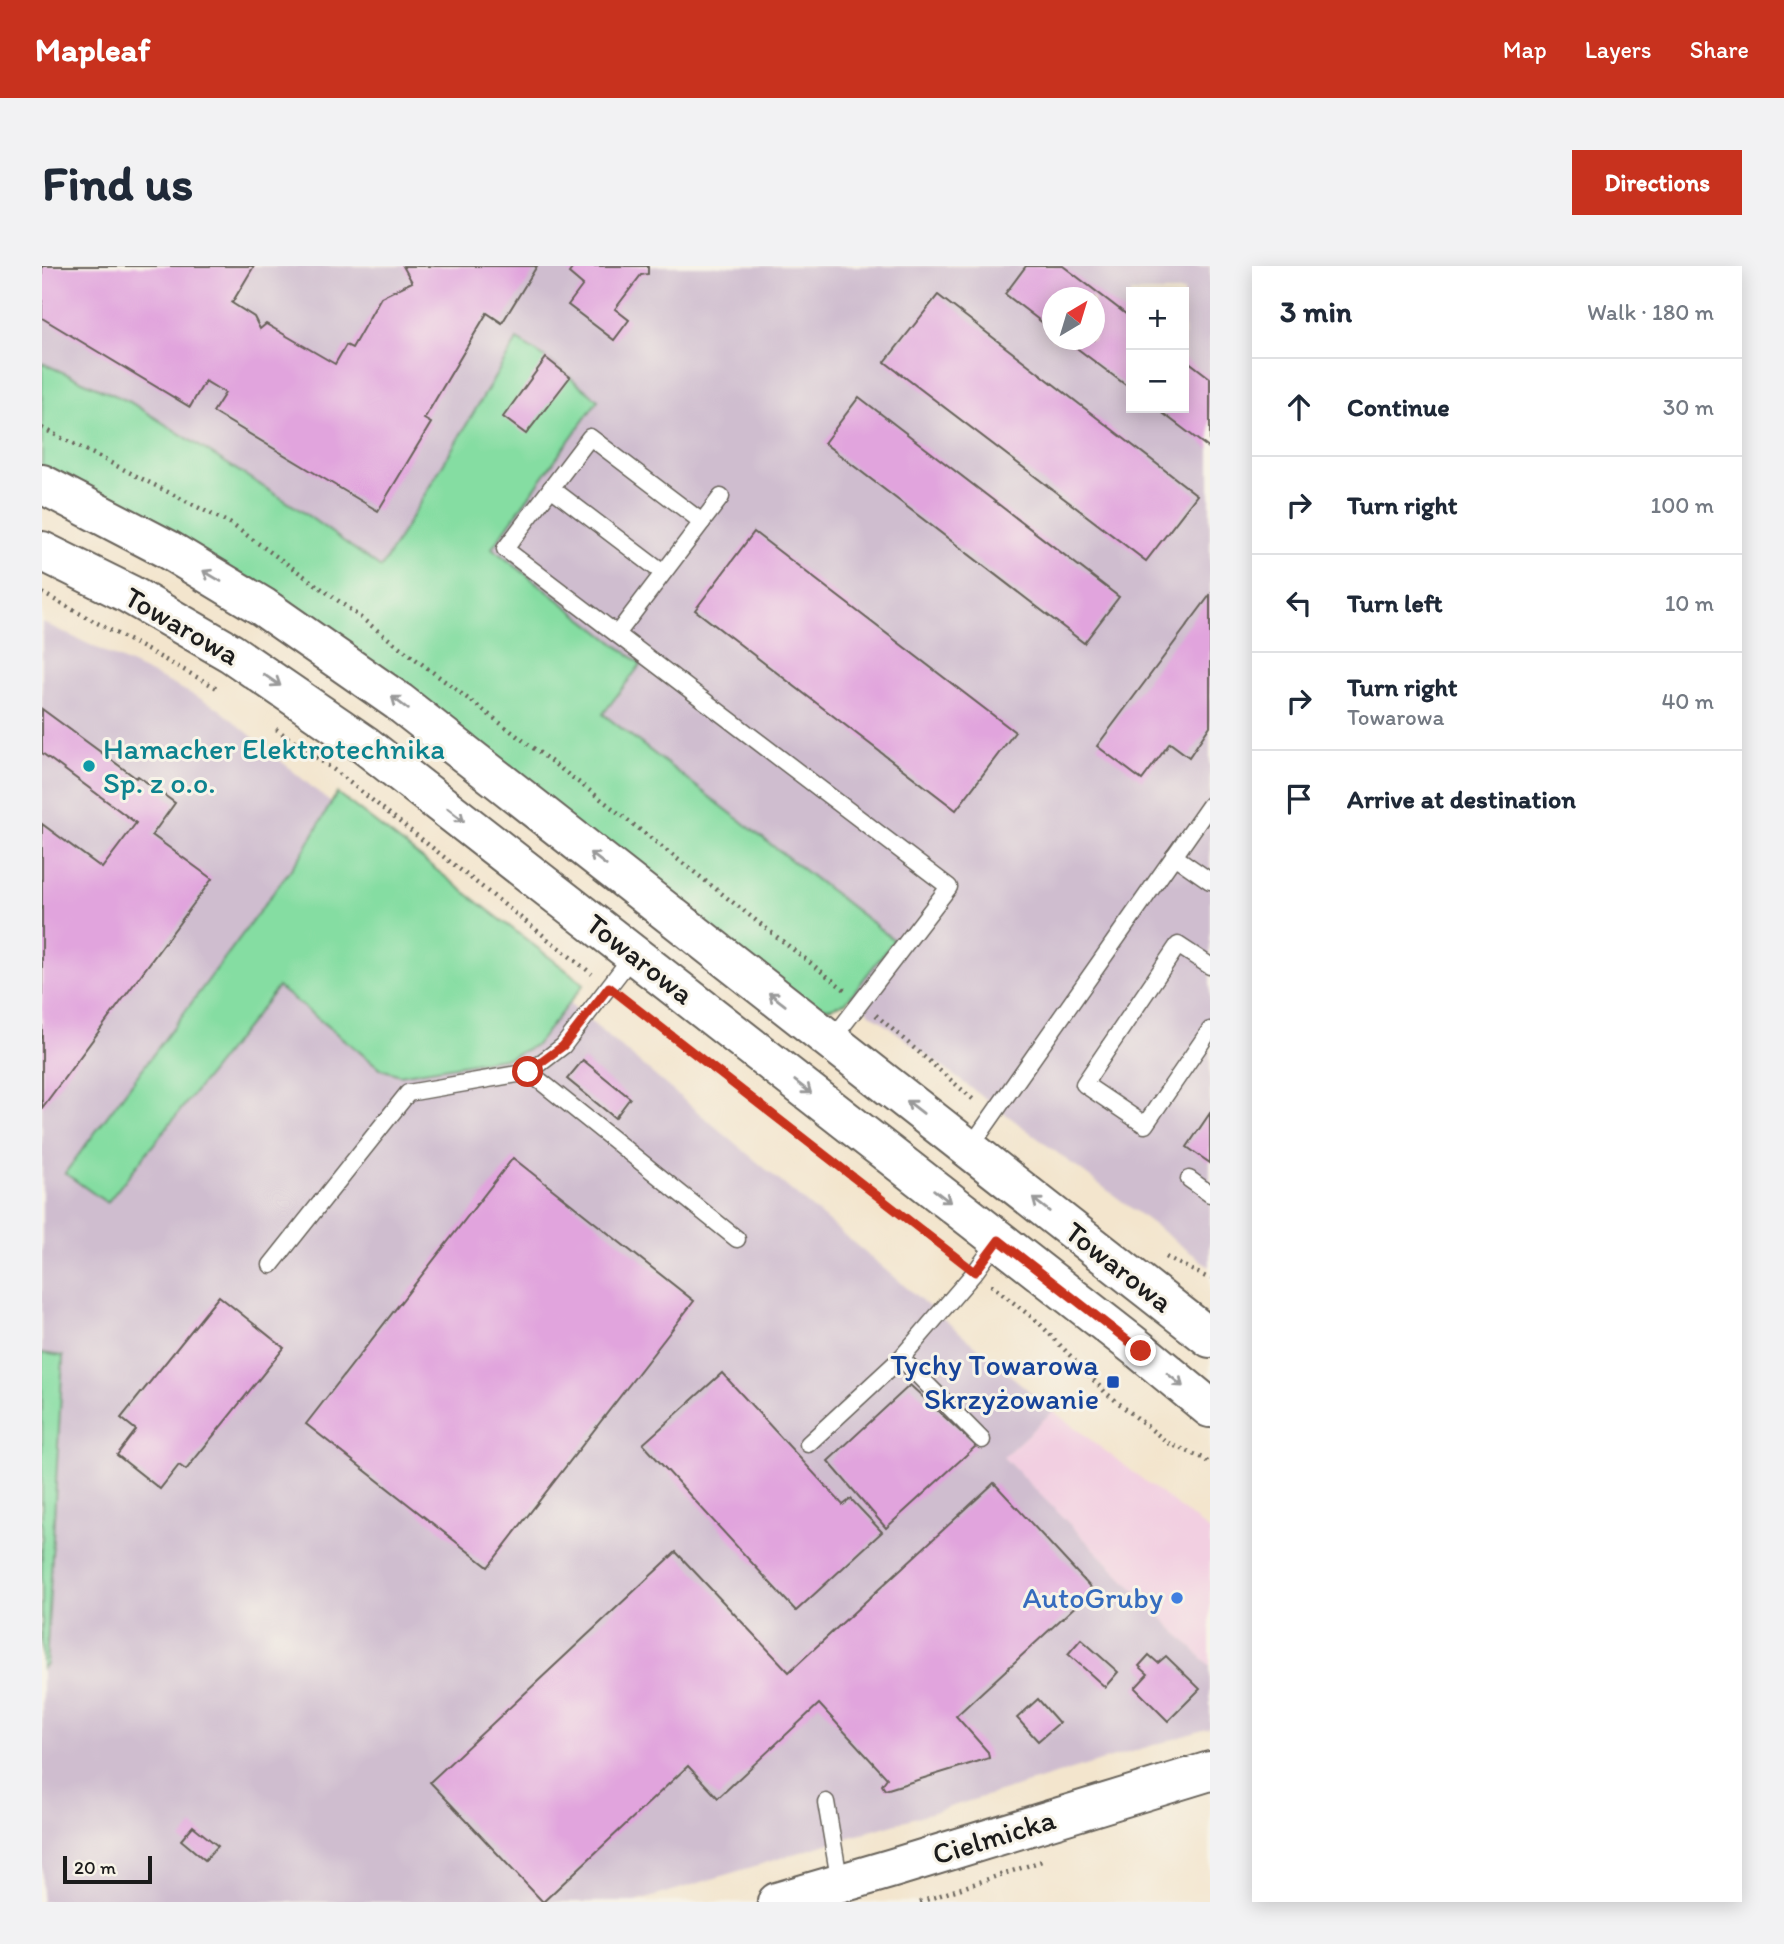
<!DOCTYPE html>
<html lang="en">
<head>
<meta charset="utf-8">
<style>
	body { margin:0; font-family:Itim,sans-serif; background:#f2f2f3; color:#1f2937 }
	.controls { position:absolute; right:21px; top:21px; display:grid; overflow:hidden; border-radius:0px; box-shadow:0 4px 18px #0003 }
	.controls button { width:63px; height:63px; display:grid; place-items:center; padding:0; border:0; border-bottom:2px solid #e0e1e3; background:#fff; color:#1f2937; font:35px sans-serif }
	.compass { position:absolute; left:1000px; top:21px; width:63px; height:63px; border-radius:50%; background:#fff; box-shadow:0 4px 18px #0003; rotate:38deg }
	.scale { position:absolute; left:21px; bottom:18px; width:89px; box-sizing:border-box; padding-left:7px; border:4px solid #1c1c1c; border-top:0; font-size:19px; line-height:24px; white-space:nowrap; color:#1c1c1c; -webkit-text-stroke:5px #f7f3e8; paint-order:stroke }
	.stop { position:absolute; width:21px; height:21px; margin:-16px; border:5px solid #c8321e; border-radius:50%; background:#fff }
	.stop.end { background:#c8321e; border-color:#fff; box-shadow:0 2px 7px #0008 }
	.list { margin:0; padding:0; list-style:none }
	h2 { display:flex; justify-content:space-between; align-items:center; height:91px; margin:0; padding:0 28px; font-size:30px }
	h2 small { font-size:23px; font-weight:400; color:#747a83 }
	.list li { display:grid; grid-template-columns:46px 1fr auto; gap:21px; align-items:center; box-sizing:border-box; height:98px; padding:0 28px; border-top:2px solid #e0e1e3 }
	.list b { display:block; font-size:26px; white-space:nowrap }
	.list p { margin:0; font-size:23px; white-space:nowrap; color:#747a83 }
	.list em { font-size:23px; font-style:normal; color:#747a83 }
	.icon { flex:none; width:38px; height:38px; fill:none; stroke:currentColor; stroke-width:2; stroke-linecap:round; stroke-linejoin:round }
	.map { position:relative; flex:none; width:1168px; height:1636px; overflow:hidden; border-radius:0px }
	header { display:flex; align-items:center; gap:42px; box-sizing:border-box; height:98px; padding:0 35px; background:#c8321e; color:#fff }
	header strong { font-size:33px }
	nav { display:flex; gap:38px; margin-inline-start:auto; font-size:24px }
	.intro { display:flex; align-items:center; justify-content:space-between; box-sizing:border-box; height:168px; padding:0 42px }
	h1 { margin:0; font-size:49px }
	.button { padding:18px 32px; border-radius:0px; background:#c8321e; color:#fff; font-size:24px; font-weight:700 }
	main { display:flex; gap:42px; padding:0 42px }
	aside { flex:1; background:#fff; border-radius:0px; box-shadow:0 4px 18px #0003 }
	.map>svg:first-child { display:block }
	.built { fill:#f2cfe1 }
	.industrial { fill:#cfbdcf; fill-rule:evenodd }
	.green { fill:#85dda2; stroke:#507c5f; stroke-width:2 }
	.building { fill:#e1a4dd }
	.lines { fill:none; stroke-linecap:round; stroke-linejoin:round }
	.service-casing { stroke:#67625a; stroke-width:19 }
	.tertiary-casing { stroke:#67625a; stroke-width:42 }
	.path { stroke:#67625a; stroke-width:4.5; stroke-dasharray:2 5; stroke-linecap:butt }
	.service { stroke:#fff; stroke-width:16 }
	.tertiary { stroke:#fff; stroke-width:38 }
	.oneway { stroke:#999 }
	.route { stroke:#c8321e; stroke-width:9 }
	.culture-dot { fill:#0f9aa8; stroke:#f7f3e8; stroke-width:2.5 }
	.transit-dot { fill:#1a4fb4; stroke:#f7f3e8; stroke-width:2.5 }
	.shop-dot { fill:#3f7fe0; stroke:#f7f3e8; stroke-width:2.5 }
	.labels { text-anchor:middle; stroke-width:6; stroke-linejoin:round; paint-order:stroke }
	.street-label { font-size:30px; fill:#1c1c1c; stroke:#f7f3e8 }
	.culture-label { font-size:30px; fill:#0d838f; stroke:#f7f3e8; text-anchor:start }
	.transit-label { font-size:30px; fill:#164399; stroke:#f7f3e8; text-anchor:end }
	.shop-label { font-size:30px; fill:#366cbe; stroke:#f7f3e8; text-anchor:end }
</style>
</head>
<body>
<header>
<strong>Mapleaf</strong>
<nav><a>Map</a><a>Layers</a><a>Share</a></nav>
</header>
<div class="intro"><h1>Find us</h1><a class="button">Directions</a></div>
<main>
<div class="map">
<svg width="1168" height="1636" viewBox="0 0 1168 1636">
	<rect width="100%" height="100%" fill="#f7f3e8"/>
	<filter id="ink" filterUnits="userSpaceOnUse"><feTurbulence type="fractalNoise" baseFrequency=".0143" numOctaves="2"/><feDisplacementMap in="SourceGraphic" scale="14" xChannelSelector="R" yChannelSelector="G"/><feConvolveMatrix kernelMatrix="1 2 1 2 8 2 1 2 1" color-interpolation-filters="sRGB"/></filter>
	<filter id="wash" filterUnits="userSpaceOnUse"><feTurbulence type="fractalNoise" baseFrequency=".00686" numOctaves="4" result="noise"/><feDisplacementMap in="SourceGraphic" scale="28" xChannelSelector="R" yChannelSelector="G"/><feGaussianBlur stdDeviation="1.57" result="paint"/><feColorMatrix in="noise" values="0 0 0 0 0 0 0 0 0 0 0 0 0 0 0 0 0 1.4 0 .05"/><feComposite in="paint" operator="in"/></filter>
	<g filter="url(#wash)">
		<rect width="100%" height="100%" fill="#f3e5cd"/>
		<polygon class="built" points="1011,1145 1168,1265 1168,1400 961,1191"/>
		<g class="industrial">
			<path d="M 0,0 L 1168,0 L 1168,1001 L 244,310 L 0,164 ZM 1089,26 L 1142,26 L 1142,142 L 1089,142 ZM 1010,32 L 1052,32 L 1052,74 L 1010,74 Z"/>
			<polygon points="0,356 126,416 175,441 1011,1145 961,1191 1168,1400 1168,1462 594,1636 0,1636"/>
		</g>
		<g class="green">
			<polygon points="475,74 504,92 556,134 450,282 599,398 561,448 852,674 804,736 787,742 763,736 0,204 0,97 88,136 258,244 339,302"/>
			<polygon points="295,527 542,718 494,779 468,791 358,809 339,803 236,721 65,937 23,907 260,588"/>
			<polygon points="0,1087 21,1090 4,1398 0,1402"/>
		</g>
		<g id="blocks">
			<g class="building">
				<polygon points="0,0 212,0 190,37 212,51 218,63 224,58 293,98 304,79 310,82 339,31 370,16 361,0 495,0 460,57 445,47 382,153 389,157 336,245 171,146 183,127 163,115 148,141 0,52"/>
				<polygon points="532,0 606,0 606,8 599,9 573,43 587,54 572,74 526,39 541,19 527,7"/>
				<polygon points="984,0 1021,0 1089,52 1089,123 1024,74 1052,74 1052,32 1010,32 1010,64 963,28"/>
				<polygon points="896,29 1155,229 1104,295 843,96"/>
				<polygon points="504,92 528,111 484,168 461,151"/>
				<polygon points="1142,92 1168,112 1168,183 1114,142 1142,142"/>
				<polygon points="817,131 1077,331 1042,377 782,177"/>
				<polygon points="712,266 973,466 914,544 653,344"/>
				<polygon points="1168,329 1168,460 1147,491 1128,477 1100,514 1055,480"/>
				<polygon points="0,443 94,512 96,510 133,537 110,569 170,613 0,842 0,558 60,602 94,557 0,487"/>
				<polygon points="541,794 588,832 573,852 525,813"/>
				<polygon points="1168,847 1168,897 1145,881"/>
				<polygon points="471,892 652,1035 446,1301 264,1158"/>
				<polygon points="177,1030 242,1082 144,1204 137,1199 118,1223 75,1189 94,1164 79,1152"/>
				<polygon points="680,1107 801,1239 809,1233 840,1266 754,1345 601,1178"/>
				<polygon points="868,1119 934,1180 844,1262 786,1195"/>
				<polygon points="952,1217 1051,1324 914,1450 946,1486 947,1492 944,1493 843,1524 840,1519 845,1512 777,1438 676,1532 646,1500 501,1636 388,1516 634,1286 747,1406"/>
				<polygon points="1039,1373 1076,1406 1063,1421 1026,1388"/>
				<polygon points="1107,1389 1116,1397 1124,1390 1158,1423 1126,1455 1093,1422 1106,1408 1097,1400"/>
				<polygon points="996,1433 1017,1457 996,1475 975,1452"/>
				<polygon points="151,1560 176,1580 163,1594 139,1574"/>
			</g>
		</g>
	</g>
	<g filter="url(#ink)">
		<use href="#blocks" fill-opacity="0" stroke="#67625a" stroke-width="2"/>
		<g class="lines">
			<defs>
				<g id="service">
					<polyline points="509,222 621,307"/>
					<polyline points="660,256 548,171 463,283 907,621 789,775"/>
					<polyline points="575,368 679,231"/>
					<polyline points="1132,590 1168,615"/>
					<polyline points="1168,700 1136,679 1042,818 1103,859 1168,764"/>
					<polyline points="487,806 695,973"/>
					<polyline points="927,883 1168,539"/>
					<polyline points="1147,913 1168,928"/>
					<polyline points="229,999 366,827 487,806 521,780 592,688"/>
					<polyline points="859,1092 940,1174"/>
					<polyline points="766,1178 859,1092 933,1006 957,973"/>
					<polyline points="784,1536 798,1618"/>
				</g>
				<g id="tertiary">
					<polyline points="0,218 125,283 221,341 357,436 1168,1072"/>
					<polyline points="0,285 87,328 189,387 323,479 1099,1085 1168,1142"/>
					<polyline points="735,1636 851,1602 1168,1505"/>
				</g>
			</defs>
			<use href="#service" class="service-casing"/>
			<use href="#tertiary" class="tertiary-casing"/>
			<g class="path">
				<polyline points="0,162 189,258 290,330 560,534 803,724"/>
				<polyline points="0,327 175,422"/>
				<polyline points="234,463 292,504 550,708"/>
				<polyline points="585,735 915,992"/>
				<polyline points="834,749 933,835"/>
				<polyline points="1124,991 1168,1013"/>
				<polyline points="949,1019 996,1056 1063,1126 1126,1177 1161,1192 1168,1198"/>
				<polyline points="878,1636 1000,1595"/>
			</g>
			<use href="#service" class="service"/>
			<use href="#tertiary" class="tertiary"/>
		</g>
		<defs><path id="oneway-shaft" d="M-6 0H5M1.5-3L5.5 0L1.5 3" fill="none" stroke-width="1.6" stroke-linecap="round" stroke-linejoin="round" transform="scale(1.75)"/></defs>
		<g class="oneway">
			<use href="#oneway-shaft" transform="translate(170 310) rotate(-149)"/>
			<use href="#oneway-shaft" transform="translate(230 414) rotate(34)"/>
			<use href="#oneway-shaft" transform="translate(358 437) rotate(-143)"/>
			<use href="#oneway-shaft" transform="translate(414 549) rotate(38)"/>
			<use href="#oneway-shaft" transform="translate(556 593) rotate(-142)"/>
			<use href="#oneway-shaft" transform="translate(735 733) rotate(-142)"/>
			<use href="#oneway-shaft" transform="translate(761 821) rotate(38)"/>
			<use href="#oneway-shaft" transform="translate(873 841) rotate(-142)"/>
			<use href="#oneway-shaft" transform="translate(900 930) rotate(37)"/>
			<use href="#oneway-shaft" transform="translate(999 939) rotate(-142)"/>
			<use href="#oneway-shaft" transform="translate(1133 1114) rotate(40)"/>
		</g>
	</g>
	<g class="lines" filter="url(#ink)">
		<polyline class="route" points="486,806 521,780 567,721 933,1006 957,974 1099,1085"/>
	</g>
	<circle class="culture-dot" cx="47" cy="500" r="7"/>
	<rect class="transit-dot" x="1064" y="1109" width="14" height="14" rx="3.5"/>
	<circle class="shop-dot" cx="1135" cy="1332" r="7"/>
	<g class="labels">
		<g class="street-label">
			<text transform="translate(140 360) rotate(30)" y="10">Towarowa</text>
			<text transform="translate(598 693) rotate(38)" y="10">Towarowa</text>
			<text transform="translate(1077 1001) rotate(38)" y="10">Towarowa</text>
			<text transform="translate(952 1571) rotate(-17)" y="10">Cielmicka</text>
		</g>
		<g class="culture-label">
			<text x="61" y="493">Hamacher Elektrotechnika<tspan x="61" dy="34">Sp. z o.o.</tspan></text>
		</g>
		<g class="transit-label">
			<text x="1057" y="1109">Tychy Towarowa<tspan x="1057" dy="34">Skrzyżowanie</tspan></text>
		</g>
		<g class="shop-label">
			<text x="1121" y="1342">AutoGruby</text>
		</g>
	</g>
</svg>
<div class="controls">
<button>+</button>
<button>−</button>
</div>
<svg class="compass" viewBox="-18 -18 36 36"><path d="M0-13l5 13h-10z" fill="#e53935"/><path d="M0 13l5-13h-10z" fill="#747a83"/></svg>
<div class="scale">20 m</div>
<div class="stop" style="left:486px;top:806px"></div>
<div class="stop end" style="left:1099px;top:1085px"></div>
</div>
<aside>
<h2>3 min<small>Walk · 180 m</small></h2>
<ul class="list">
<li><svg class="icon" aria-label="ahead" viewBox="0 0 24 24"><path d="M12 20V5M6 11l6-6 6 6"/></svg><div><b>Continue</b></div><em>30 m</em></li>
<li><svg class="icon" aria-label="right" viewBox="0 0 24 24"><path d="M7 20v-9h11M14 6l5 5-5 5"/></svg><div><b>Turn right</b></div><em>100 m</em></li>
<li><svg class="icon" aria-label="left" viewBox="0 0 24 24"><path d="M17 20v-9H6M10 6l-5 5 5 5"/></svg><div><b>Turn left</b></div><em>10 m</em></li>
<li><svg class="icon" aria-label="right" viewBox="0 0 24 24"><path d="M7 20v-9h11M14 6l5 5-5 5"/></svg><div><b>Turn right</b><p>Towarowa</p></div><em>40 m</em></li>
<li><svg class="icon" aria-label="arrive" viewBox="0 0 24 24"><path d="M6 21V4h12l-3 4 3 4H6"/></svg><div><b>Arrive at destination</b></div></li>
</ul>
</aside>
</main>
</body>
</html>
